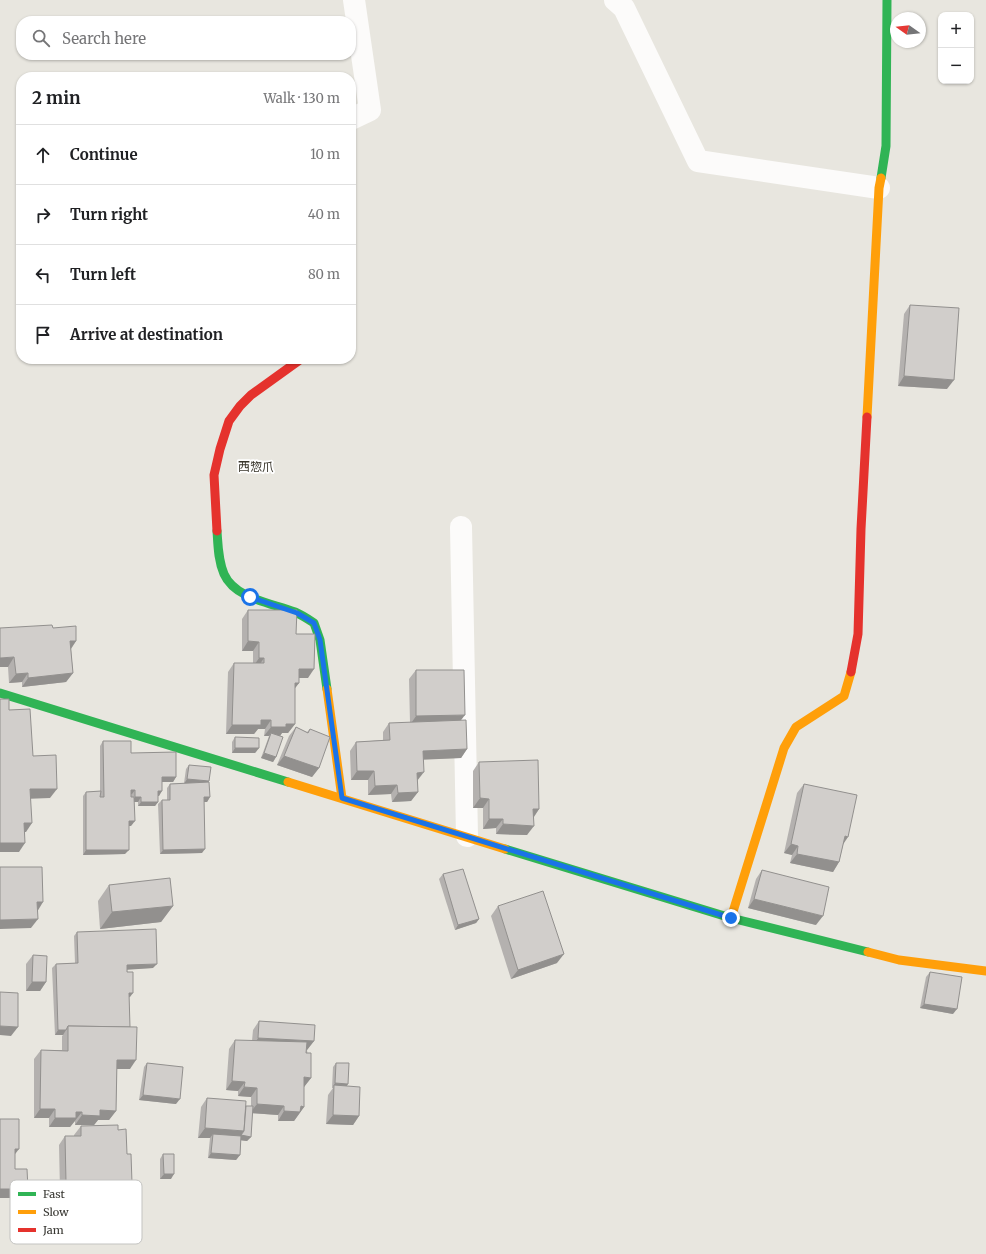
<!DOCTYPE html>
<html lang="en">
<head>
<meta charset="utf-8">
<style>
	body { margin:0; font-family:Merriweather,"Noto Sans JP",serif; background:#f2f2f2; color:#202124 }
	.controls { position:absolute; right:12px; top:12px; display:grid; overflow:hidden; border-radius:8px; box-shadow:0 1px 3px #0004 }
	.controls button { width:36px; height:36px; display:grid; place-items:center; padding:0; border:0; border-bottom:1px solid #e0e0e0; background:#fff; color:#202124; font:20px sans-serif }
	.compass { position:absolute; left:890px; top:12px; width:36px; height:36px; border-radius:50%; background:#fff; box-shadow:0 1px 3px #0004; rotate:285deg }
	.stop { position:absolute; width:12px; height:12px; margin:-9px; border:3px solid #1a73e8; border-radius:50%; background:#fff }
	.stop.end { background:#1a73e8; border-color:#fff; box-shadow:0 1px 4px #0008 }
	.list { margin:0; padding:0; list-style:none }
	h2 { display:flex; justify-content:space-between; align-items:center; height:52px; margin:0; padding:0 16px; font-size:17px }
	h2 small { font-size:13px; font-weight:400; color:#757577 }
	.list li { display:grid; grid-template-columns:26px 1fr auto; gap:12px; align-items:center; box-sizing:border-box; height:60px; padding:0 16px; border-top:1px solid #e0e0e0 }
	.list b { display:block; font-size:15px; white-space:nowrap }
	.list em { font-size:13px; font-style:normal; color:#757577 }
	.icon { flex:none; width:22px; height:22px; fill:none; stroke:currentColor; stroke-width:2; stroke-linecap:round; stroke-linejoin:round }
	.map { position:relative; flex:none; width:986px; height:1254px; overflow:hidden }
	.search { position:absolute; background:#fff; box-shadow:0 1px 3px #0004; left:16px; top:16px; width:340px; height:44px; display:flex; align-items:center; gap:10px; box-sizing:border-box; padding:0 14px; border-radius:16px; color:#757577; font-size:15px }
	.panel { position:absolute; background:#fff; box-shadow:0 1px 3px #0004; left:16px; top:72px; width:340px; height:292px; border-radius:16px }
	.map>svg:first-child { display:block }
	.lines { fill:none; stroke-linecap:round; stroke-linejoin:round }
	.street { stroke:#fcfbfa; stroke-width:22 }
	.fast { stroke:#30b455; stroke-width:9 }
	.slow { stroke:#ff9f0a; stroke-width:9 }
	.jam { stroke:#e5322d; stroke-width:9 }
	.wall { fill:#b4b1af }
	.shaded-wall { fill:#92908e }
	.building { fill:#d1cecb; stroke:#92908e }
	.route { stroke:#1a73e8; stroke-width:5 }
	.labels { text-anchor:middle; stroke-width:3.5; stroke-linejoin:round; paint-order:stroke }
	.neighbourhood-label { font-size:12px; fill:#38352b; stroke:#fff }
	.key { fill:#fff; stroke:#c3c3c1; stroke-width:1 }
	.key-label { font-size:11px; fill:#373631 }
</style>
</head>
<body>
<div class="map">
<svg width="986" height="1254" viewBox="0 0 986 1254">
	<rect width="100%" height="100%" fill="#e8e6df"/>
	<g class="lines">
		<g class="street">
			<polyline points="615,0 624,8 698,161 879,188"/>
			<polyline points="351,119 370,110 354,0"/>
			<polyline points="461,527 467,836"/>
		</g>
		<g class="fast">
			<polyline points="881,178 886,146 887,0"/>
			<path d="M 217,531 C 218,545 218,560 224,574 C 235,599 272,603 295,612 C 302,615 308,619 314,623 L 320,640 L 327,689"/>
			<polyline points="0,693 288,782"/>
			<polyline points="505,849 731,918 868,952"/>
		</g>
		<g class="slow">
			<polyline points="867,417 879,188 881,178"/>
			<polyline points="327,689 342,798"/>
			<polyline points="288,782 505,849"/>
			<polyline points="731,918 784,748 796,727 844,696 851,672"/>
			<polyline points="868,952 899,960 986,971"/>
		</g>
		<g class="jam">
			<polyline points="217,531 214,475 220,449 229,421 240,406 251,395 301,359"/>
			<polyline points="851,672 858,634 861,529 867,417"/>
		</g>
	</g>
	<g class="wall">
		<polygon points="910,305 947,389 898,386 904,314"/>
		<polygon points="248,610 296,634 308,678 299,678 299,683 295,688 295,724 288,733 282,733 280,736 276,757 273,762 261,758 269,736 264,736 265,729 258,729 254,734 226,734 228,672 234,663 253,663 253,651 242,651 242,619"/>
		<polygon points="53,628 76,641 71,649 73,673 66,682 22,687 22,682 9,683 8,667 0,667"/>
		<polygon points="416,670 461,721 467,749 461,758 423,759 417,781 418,792 411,801 392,802 391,794 368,795 368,780 351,780 350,751 356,742 383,740 383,732 389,723 410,723 409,679"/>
		<polygon points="296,727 307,732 310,729 319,768 312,777 277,765 289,736"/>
		<polygon points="235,737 259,748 255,753 232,753 232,742"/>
		<polygon points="103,741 131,753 176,777 173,782 162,782 159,796 158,796 158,802 155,806 138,806 138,802 134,802 131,826 129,826 125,854 83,855 83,796 86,792 100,791 100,746"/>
		<polygon points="479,762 539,809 534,817 527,835 496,834 496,828 483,829 483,808 473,808 473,771"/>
		<polygon points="189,765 208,782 210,797 207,802 204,802 202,853 160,854 158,804 162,800 167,800 167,788 170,784 184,783 186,769"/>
		<polygon points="804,784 843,845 839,862 833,872 790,863 792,855 784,853 797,793"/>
		<polygon points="762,870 816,925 748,908 756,879"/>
		<polygon points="443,874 479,919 476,923 455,930 439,879"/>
		<polygon points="109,885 173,906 161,922 100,929 98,901"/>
		<polygon points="498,906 557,963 511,979 491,916"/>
		<polygon points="77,932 153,968 127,969 130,997 129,997 130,1069 117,1069 116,1111 109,1120 98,1120 94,1125 75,1125 75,1121 70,1127 49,1127 49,1118 34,1118 34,1059 41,1050 62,1050 62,1036 63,1035 55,1035 52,968 56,964 75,963 74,936"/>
		<polygon points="33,955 46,982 40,991 26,991 26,964"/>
		<polygon points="930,972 953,1014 920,1008 926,977"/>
		<polygon points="259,1021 314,1041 307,1050 311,1078 304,1087 304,1107 294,1121 278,1121 278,1115 252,1113 251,1137 247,1141 241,1140 240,1155 236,1160 208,1158 210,1138 198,1138 201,1107 207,1098 246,1106 251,1106 251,1097 238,1096 238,1091 226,1090 229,1049 235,1040 252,1041 253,1030"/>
		<polygon points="147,1063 176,1104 139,1100 144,1067"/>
		<polygon points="336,1063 359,1116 353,1125 326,1124 328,1095 333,1088 332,1088 333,1067"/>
		<polygon points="81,1126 126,1192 83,1193 83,1190 60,1191 59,1145 65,1136 74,1136 74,1135"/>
		<polygon points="163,1154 171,1179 160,1179 160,1159"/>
	</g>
	<g class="shaded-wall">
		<polygon points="904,376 954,380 947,389 898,386"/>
		<polygon points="70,641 76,641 70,650"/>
		<polygon points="248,641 259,642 253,651 242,651"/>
		<polygon points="14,657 8,667 0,667 0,658"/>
		<polygon points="259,658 264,658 258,667 253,667"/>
		<polygon points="299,669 314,669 308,678 293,678"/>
		<polygon points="28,673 22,682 9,683 16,674"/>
		<polygon points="73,673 66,682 22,687 28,678"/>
		<polygon points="295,683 299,683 292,692"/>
		<polygon points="465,715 458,724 410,725 416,716"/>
		<polygon points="261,720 271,720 265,729 258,729 254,734 226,734 232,725"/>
		<polygon points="286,724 295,724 288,733 282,733 280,736 271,733 269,736 264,736 271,727"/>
		<polygon points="235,748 259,748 255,753 232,753"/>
		<polygon points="467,749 461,758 417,760 423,751"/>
		<polygon points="264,753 276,757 273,762 261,758"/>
		<polygon points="284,756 319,768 312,777 277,765"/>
		<polygon points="357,771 374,771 368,780 351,780"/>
		<polygon points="424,772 417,781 417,773"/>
		<polygon points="162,777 176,777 173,782 159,782"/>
		<polygon points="187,779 209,781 206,786 184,784"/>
		<polygon points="397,785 391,794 368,795 375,786"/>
		<polygon points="30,789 57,789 50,798 24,799"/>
		<polygon points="131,790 135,790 132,794 128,794"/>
		<polygon points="158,791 162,791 159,796 155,796"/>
		<polygon points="418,792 411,801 392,802 398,793"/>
		<polygon points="135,797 141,797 138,802 132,802"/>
		<polygon points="204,797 210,797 207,802 200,802"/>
		<polygon points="480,798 489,799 483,808 473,808"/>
		<polygon points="141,802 158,802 155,806 138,806"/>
		<polygon points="533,809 539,809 533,818"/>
		<polygon points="489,819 503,819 496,828 483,829"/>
		<polygon points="129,821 135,821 131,826 126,826"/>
		<polygon points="24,823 32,823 26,832 18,832"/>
		<polygon points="503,824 534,826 527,835 496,834"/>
		<polygon points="845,836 848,837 842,846"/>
		<polygon points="0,843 25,843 19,852 0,852"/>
		<polygon points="791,844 798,846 792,855 784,853"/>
		<polygon points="205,849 202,853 160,854 163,850"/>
		<polygon points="86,850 129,850 125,854 83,855"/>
		<polygon points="797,854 839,862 833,872 790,863"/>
		<polygon points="754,899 823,916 816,925 748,908"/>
		<polygon points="37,902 43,902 37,912"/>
		<polygon points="173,906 161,922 100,929 112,912"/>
		<polygon points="38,919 31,928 0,929 0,920"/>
		<polygon points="479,919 476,923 455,930 458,925"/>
		<polygon points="564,954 557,963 511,979 518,970"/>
		<polygon points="157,964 153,968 124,970 127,965"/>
		<polygon points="32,982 46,982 40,991 26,991"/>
		<polygon points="129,993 133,993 130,997 126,998"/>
		<polygon points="924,1004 957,1009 953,1014 920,1008"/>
		<polygon points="0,1026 18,1027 11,1036 0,1035"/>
		<polygon points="58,1030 66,1030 63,1035 55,1035"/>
		<polygon points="258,1038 314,1041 307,1050 252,1048"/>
		<polygon points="117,1060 136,1060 130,1069 110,1069"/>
		<polygon points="304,1077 311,1078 304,1087"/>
		<polygon points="232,1081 245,1082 238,1091 226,1090"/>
		<polygon points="335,1083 348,1084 345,1089 334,1085 332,1088"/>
		<polygon points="244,1087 257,1088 251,1097 238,1096"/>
		<polygon points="143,1095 180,1099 176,1104 139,1100"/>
		<polygon points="257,1104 284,1106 278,1115 250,1113"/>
		<polygon points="301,1106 304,1107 294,1121 278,1121 284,1111"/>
		<polygon points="40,1109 55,1109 49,1118 34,1118"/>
		<polygon points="100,1110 116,1111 109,1120 98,1120 94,1125 75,1125 82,1115"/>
		<polygon points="76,1112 82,1112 70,1127 49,1127 55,1118"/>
		<polygon points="333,1115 359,1116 353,1125 326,1124"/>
		<polygon points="205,1128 244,1131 251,1137 247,1141 238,1140 213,1134 210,1138 198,1138"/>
		<polygon points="15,1149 19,1149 12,1158"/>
		<polygon points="211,1153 240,1155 236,1160 208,1158"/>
		<polygon points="164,1174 174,1174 171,1179 160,1179"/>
		<polygon points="89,1181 83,1190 60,1191 66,1182"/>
		<polygon points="132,1183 126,1192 83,1193 89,1184"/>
		<polygon points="0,1189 28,1189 22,1198 0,1198"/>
	</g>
	<g class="building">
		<polygon points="910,305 959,308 954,380 904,376"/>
		<polygon points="248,610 297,610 296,634 315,634 314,669 299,669 299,683 295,683 295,724 286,724 286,727 271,727 271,720 261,720 261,725 232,725 234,663 264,663 264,658 259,658 259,642 248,641"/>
		<polygon points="52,625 53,628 76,626 76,641 70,641 73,673 28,678 28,673 16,674 14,657 0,658 0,628"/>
		<polygon points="416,670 464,670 465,715 416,716"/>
		<polygon points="0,699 9,699 9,710 30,709 33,756 56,755 57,789 30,789 32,823 24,823 25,843 0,843"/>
		<polygon points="466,720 467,749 423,751 424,772 417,773 418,792 398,793 397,785 375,786 374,771 357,771 356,742 390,740 389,723"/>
		<polygon points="296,727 308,733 310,729 330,737 319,768 284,756"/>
		<polygon points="271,733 283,737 276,757 264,753"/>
		<polygon points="235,737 259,738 259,748 235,748"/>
		<polygon points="103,741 131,741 131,753 176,752 176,777 162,777 162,791 158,791 158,802 141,802 141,797 135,797 135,790 131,790 131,797 134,797 135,821 129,821 129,850 86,850 86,792 101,791 100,797 104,797"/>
		<polygon points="538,760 539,809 533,809 534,826 503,824 503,819 489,819 489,799 480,798 479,762"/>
		<polygon points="189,765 211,767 209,781 187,779"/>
		<polygon points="209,782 210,797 204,797 205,849 163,850 162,800 170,800 170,784"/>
		<polygon points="804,784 857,795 848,837 845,836 839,862 797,854 798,846 791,844"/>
		<polygon points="0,867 42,867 43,902 37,902 38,919 0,920"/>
		<polygon points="463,869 479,919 458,925 443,874"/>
		<polygon points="762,870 829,887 823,916 754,899"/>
		<polygon points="170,878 173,906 112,912 109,885"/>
		<polygon points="543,891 564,954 518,970 498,906"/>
		<polygon points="156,929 157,964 127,965 127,972 133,972 133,993 129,993 130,1027 68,1026 66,1030 58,1030 56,964 78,963 77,932"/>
		<polygon points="33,955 47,956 46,982 32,982"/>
		<polygon points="930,972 962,977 957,1009 924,1004"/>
		<polygon points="0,992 18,993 18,1027 0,1026"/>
		<polygon points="259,1021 315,1025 314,1041 258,1038"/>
		<polygon points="68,1026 137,1027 136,1060 117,1060 116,1111 100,1110 100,1116 82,1115 82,1112 76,1112 76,1118 55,1118 55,1109 40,1109 41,1050 68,1051"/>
		<polygon points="235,1040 307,1042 306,1053 311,1053 311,1078 304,1077 304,1107 301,1106 300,1112 284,1111 284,1106 257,1104 257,1088 244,1087 245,1082 232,1081"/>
		<polygon points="147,1063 183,1067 180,1099 143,1095"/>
		<polygon points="336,1063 349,1063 348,1084 335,1083"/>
		<polygon points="334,1085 360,1087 359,1116 333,1115"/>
		<polygon points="207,1098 246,1101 244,1131 205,1128"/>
		<polygon points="246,1106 253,1106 251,1137 241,1135 244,1131"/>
		<polygon points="0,1119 19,1119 19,1149 15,1149 15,1169 27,1169 28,1189 0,1189"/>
		<polygon points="118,1125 118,1130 126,1129 127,1154 131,1154 132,1183 89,1184 89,1181 66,1182 65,1136 81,1136 81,1126"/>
		<polygon points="213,1134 241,1136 240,1155 211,1153"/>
		<polygon points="163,1154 174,1154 174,1174 164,1174"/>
	</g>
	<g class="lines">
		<polyline class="route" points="250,597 297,613 314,623 320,640 342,798 731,918"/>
	</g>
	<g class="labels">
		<g class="neighbourhood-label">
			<text x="256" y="471">西惣爪</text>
		</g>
	</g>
	<rect x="10" y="1180" width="132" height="64" rx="6" class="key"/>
	<rect x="18" y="1192" width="18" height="4" fill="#30b455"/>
	<rect x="18" y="1210" width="18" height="4" fill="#ff9f0a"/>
	<rect x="18" y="1228" width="18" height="4" fill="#e5322d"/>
	<g class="key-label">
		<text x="43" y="1198">Fast</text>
		<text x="43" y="1216">Slow</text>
		<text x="43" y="1234">Jam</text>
	</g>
</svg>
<div class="controls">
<button>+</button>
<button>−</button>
</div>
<svg class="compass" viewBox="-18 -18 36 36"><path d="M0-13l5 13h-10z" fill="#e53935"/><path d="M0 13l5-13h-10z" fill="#757577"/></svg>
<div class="stop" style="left:250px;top:597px"></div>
<div class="stop end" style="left:731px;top:918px"></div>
<div class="search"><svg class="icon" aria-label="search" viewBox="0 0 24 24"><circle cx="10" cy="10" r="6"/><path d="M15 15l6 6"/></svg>Search here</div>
<section class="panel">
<h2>2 min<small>Walk · 130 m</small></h2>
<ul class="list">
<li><svg class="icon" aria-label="ahead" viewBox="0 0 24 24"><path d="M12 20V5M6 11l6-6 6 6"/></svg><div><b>Continue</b></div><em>10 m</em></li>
<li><svg class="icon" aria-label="right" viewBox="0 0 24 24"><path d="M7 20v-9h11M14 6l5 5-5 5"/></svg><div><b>Turn right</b></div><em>40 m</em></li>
<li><svg class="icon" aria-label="left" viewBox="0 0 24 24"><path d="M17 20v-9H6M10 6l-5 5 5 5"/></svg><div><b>Turn left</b></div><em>80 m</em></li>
<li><svg class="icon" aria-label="arrive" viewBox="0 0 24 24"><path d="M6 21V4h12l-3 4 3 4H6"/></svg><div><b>Arrive at destination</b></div></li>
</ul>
</section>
</div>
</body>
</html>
